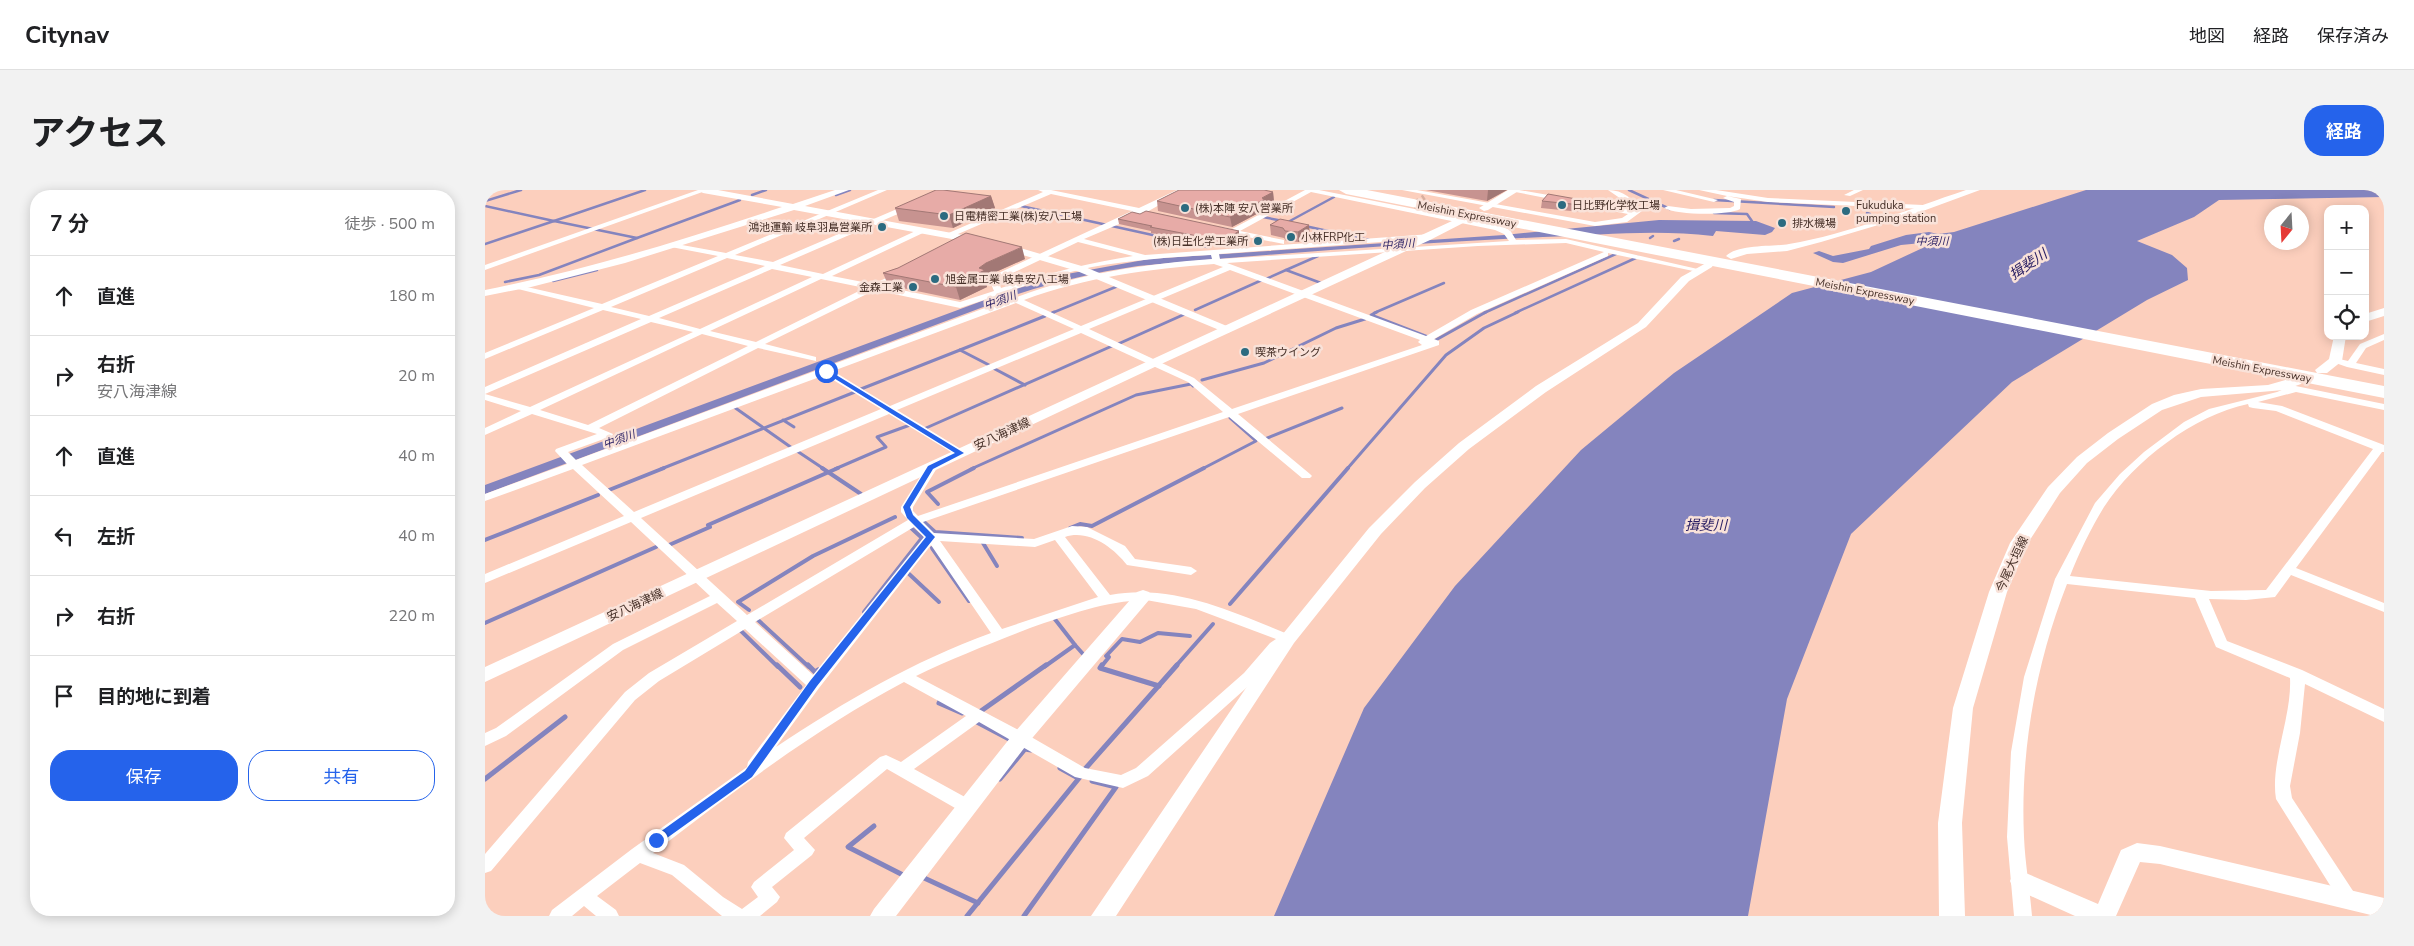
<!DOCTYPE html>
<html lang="ja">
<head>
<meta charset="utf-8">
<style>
	body { margin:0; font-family:"Nunito Sans","Noto Sans JP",sans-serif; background:#f2f2f2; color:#202124 }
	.controls { position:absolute; right:15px; top:15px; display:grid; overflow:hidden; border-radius:10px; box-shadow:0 2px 12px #0003 }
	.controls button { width:45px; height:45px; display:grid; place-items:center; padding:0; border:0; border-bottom:1px solid #e0e0e0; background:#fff; color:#202124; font:25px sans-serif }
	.compass { position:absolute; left:1779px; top:15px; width:45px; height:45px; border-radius:50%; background:#fff; box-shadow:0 2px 12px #0003; rotate:198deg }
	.stop { position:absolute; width:15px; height:15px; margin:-11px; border:4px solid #2563eb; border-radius:50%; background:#fff }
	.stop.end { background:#2563eb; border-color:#fff; box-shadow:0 1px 5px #0008 }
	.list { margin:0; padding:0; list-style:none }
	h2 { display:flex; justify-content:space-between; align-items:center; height:65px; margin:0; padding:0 20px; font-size:21px }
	h2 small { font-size:16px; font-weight:400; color:#757577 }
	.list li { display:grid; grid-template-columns:32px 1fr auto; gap:15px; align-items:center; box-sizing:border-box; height:80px; padding:0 20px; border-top:1px solid #e0e0e0 }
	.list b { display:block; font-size:19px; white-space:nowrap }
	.list p { margin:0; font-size:16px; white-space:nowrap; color:#757577 }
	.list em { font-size:16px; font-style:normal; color:#757577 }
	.actions { display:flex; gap:10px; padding:15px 20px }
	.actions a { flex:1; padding:11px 0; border:1px solid #2563eb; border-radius:20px; text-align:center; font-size:18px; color:#2563eb }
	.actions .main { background:#2563eb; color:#fff }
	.icon { flex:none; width:28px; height:28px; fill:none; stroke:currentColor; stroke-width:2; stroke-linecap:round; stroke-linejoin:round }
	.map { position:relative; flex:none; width:1899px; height:726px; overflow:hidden; border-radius:20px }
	header { display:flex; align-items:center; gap:30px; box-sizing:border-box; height:70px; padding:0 25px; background:#fff; border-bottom:1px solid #e0e0e0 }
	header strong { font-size:24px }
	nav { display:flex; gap:28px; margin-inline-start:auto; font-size:18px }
	.intro { display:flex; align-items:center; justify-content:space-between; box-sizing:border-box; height:120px; padding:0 30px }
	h1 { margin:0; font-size:35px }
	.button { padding:12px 22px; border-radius:20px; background:#2563eb; color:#fff; font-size:18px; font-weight:700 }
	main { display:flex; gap:30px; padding:0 30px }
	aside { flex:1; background:#fff; border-radius:20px; box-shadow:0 2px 12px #0003 }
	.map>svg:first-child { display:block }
	.water { fill:#8484be }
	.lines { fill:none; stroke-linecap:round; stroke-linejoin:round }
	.stream-far3 { stroke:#8484be; stroke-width:2.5 }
	.stream-far2 { stroke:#8484be; stroke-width:3 }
	.stream-far1 { stroke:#8484be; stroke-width:4 }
	.stream { stroke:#8484be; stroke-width:5 }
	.minor-tunnel { stroke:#d7af9f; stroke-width:8; stroke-dasharray:8 4; stroke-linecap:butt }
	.minor { fill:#fff; fill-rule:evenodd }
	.tertiary { fill:#fff; fill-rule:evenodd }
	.secondary { fill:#fff; fill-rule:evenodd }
	.motorway { fill:#fff; fill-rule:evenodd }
	.wall { fill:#c79390 }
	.shaded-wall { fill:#a27875 }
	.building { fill:#e7aba7; stroke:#a27875 }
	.route { fill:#2563eb }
	.poi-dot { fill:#2c6b80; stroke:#f9e2d9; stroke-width:2 }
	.labels { text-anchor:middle; stroke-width:5; stroke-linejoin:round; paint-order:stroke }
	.far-poi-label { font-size:11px; fill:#452f27; stroke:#f9e2d9; text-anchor:start }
	.far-street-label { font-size:11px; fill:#452f27; stroke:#f9e2d9 }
	.far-water-label { font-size:11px; font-style:italic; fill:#281e63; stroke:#f9e2d9 }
	.street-label { font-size:12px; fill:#452f27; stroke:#f9e2d9 }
	.water-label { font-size:14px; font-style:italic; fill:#281e63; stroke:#f9e2d9 }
</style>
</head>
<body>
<header>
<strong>Citynav</strong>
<nav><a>地図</a><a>経路</a><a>保存済み</a></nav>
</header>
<div class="intro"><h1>アクセス</h1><a class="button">経路</a></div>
<main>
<aside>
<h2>7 分<small>徒歩 · 500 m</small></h2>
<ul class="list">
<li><svg class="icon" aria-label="ahead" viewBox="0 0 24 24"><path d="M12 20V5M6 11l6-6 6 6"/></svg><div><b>直進</b></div><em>180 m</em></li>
<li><svg class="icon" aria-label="right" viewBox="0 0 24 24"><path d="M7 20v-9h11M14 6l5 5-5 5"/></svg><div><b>右折</b><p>安八海津線</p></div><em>20 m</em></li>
<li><svg class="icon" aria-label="ahead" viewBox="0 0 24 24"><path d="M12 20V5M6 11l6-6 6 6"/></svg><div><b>直進</b></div><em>40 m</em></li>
<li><svg class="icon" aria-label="left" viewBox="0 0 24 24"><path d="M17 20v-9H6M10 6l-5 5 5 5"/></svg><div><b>左折</b></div><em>40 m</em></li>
<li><svg class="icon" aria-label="right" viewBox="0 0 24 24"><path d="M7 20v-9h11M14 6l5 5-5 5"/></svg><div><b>右折</b></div><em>220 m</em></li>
<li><svg class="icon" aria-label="arrive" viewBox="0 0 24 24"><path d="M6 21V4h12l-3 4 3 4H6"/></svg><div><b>目的地に到着</b></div></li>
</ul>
<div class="actions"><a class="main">保存</a><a>共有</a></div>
</aside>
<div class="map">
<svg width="1899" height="726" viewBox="0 0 1899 726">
	<rect width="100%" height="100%" fill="#fccfbd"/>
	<g class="water">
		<polygon points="1601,0 1899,0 1899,7 1734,10 1709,27 1652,51 1687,65 1702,78 1703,90 1662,110 1527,192 1366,344 1302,509 1263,726 789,726 879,518 970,396 1096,260 1189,183 1307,103 1386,82 1444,55 1447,52 1416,55 1358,73 1348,72 1328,63 1334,61 1348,66 1384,59 1386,56 1421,45 1444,42 1453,44 1469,42"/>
		<path d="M 1174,30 L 1271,31 L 1290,38 L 1287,42 L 1280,45 L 1231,41 L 1228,46 C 1171,39 1116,45 1058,47 C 923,53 788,64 653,76 C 612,82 573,91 533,104 L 0,304 L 0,295 L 524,101 L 582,84 L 664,69 L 1019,45 Z"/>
	</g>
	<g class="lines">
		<g class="stream-far3">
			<polyline points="1144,0 1185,19"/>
			<polyline points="267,5 281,0"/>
			<polyline points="351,5 365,0"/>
			<polyline points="1229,10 1349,17"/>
			<polyline points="0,11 36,0"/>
			<polyline points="0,16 69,31 0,54"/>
			<polyline points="536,16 722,57"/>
			<polyline points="1229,23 1262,24 1269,34"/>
			<polyline points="1382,23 1385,24"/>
			<polyline points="778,27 798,31"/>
			<polyline points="69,31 160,0"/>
			<polyline points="803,32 849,7"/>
			<polyline points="820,36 884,50"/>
			<polyline points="152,48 255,10"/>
			<polyline points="1165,48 1168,46"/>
			<polyline points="1189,51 1194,49"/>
			<polyline points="833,66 801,80 836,93"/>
			<polyline points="781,89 801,80"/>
			<polyline points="68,91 112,80"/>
			<polyline points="20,92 54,85 152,48 69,31"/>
			<polyline points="710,120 777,90"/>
			<polyline points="567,123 633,96"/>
			<polyline points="889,123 959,93"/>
			<polyline points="999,123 1133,63"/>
			<polyline points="1030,123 1153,67"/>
		</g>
		<g class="stream-far2">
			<polyline points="892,122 886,125 943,147"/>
			<polyline points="567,123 569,122"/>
			<polyline points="949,151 1001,122"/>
			<polyline points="633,154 700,124"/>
			<polyline points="504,175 475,160 560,126"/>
			<polyline points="508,178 540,195"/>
			<polyline points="717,190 779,173 851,138 880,129"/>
			<polyline points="376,199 475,160"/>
			<polyline points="249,217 307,258"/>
			<polyline points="298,230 309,237"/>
			<polyline points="441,238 627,156"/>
			<polyline points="778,247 780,249 857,218"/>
			<polyline points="312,261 339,279"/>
			<polyline points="176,279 370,202"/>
			<polyline points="350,279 401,257 392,247 425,235"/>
			<polyline points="486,279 651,205 706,194 708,196"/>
			<polyline points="717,279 771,251 745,228"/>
			<polyline points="862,279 961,165 999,138 1033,122"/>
		</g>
		<g class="stream-far1">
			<polyline points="337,278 376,304"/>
			<polyline points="124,300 179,278"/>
			<polyline points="453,314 442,302 489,278"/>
			<polyline points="439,332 450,342 537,348"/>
			<polyline points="585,338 595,334 607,336 719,278"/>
			<polyline points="0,350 113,305"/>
			<polyline points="498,353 512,376"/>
			<polyline points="184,355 225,337 223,335 353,278"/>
			<polyline points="447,358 484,411"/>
			<polyline points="423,383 454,412"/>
			<polyline points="745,414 863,278"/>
			<polyline points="264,420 253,412 328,366 410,327"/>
			<polyline points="379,422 437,348 425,337"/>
			<polyline points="272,429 324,477"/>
			<polyline points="0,433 171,357"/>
			<polyline points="254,439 293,477"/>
			<polyline points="590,455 598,464"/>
			<polyline points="559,477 590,455 569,428"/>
			<polyline points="616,477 624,467 621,466 637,449 655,452 673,443 705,446"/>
			<polyline points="690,477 728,434"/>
		</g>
		<g class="stream">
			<polyline points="292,475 315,497"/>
			<polyline points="323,475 330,482 333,480"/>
			<polyline points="617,475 615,478 674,496"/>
			<polyline points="455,511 454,513 477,523"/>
			<polyline points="496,521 561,475"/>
			<polyline points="490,531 526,550"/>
			<polyline points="575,578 593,588"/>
			<polyline points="600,579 692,475"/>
			<polyline points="0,589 80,527"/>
			<polyline points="515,589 540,559 546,560"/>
			<polyline points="389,636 363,657 418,685"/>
			<polyline points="439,686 437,687 493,713"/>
			<polyline points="482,726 595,587"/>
			<polyline points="539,726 631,597 607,591"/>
		</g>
		<polyline class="minor-tunnel" points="928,16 940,8"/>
		<g class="minor">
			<polygon points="213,0 223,0 0,80 0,75"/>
			<path d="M 393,0 L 402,0 L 250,65 L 288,72 L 426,13 L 430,15 L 429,17 L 295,75 L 338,84 L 437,38 L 441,40 L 440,42 L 347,86 L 388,94 L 417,81 L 420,81 L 420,85 L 397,96 L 475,112 L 509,101 L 504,89 L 505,87 L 647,21 L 566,4 L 466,47 L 459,45 L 558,2 L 553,0 L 566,0 L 654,18 L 692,0 L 701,0 L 660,23 L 599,49 L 660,65 L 946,44 L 949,44 L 949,48 L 734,64 L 735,69 L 1024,51 L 1019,44 L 1010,40 L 826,2 L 755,41 L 799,50 L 799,54 L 747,44 L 733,39 L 737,37 L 747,39 L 820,0 L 834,0 L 1015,36 L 1025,40 L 1031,50 L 1081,49 L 1217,80 L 1213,82 L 1123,63 L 1123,66 L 992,124 L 949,149 L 954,151 L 954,155 L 753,224 L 825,284 L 827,286 L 825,288 L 817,288 L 744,227 L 438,332 L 449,343 L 549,349 L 587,336 L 602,337 L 640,356 L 650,369 L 706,377 L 712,381 L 706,385 L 642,375 C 628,357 603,339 580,347 L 625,405 C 689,393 750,423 808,446 L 810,449 L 808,452 L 795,459 L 769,491 L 663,586 L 638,598 L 590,587 L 494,532 L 429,579 L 489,612 L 491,617 L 489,622 L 483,624 L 477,622 L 402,579 L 319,648 L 330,660 L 327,665 L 287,697 L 295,707 L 292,712 L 275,726 L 237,726 L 187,685 L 155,673 L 112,706 L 131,720 L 134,726 L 111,726 L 99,716 L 87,726 L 64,726 L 67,720 L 147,659 L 262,577 L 263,572 L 321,495 L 260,439 L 174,491 L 150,510 L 6,681 L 0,683 L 0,664 L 140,502 L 164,483 L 252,431 L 232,413 L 138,460 L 21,546 L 0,556 L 0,543 L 11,538 L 128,454 L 225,406 L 146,332 L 0,393 L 0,384 L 139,326 L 88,279 L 0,311 L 0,304 L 82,274 L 70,261 L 71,259 L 112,244 L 47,224 L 0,245 L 0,238 L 36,221 L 0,210 L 0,197 L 156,129 L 118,120 L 0,169 L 0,163 L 109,118 L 33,99 L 33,95 L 117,114 L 233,66 L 186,57 L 186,53 L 241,63 ZM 593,52 L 648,66 C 603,73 560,84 516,98 L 513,90 ZM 1081,53 L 1119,62 L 986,120 L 941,146 L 742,73 L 993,56 ZM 726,65 L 727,69 C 660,74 595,83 532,107 L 522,102 C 550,92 578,83 607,77 C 647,70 686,67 726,65 ZM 242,68 L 280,76 L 164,126 L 126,117 ZM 729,74 L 738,77 L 596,136 L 539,110 C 601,87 664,79 729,74 ZM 287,79 L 327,87 L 215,139 L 174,128 ZM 745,80 L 935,150 L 933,152 L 937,155 L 747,219 L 709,188 L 604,139 ZM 336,89 L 380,98 L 271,152 L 225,141 ZM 390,100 L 475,118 L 514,105 L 524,109 L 91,270 L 83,262 L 127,246 L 128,244 L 114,238 L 273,158 L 331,171 L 331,167 L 280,154 ZM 531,113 L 589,139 L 405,216 L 348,181 ZM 166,132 L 208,142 L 45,217 L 0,204 ZM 596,143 L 703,192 L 738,222 L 433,326 L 428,321 L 428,317 L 452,278 L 450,276 L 442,276 L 416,317 L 416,322 L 423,330 L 262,425 L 156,328 L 404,224 L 471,265 L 479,265 L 480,263 L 479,261 L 412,220 ZM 217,144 L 263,156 L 103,235 L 55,220 ZM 340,185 L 396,219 L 149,322 L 97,275 ZM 429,337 L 439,347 L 328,485 L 270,432 ZM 570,350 L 613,407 L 517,439 L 455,351 L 550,357 ZM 446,355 L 506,443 C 427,472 362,510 291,557 L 334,498 ZM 661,410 L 711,419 L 791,449 L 785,453 L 759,483 L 651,578 L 636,585 L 600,578 L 541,544 L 431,486 C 468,468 507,453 545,438 C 583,425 620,411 661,410 ZM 419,492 L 481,526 L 416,572 L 401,565 L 395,567 L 301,643 L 299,648 L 309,660 L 269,692 L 266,697 L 273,707 L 257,719 L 238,707 L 199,675 L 168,663 C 248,602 330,539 419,492 Z"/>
			<path d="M 917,0 L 932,0 L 1110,32 L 1137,28 L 1143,24 L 1025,1 L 1034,0 L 1149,20 L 1142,13 L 1123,0 C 1138,0 1148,9 1157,21 L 1142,32 L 1110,36 Z"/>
			<polygon points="1178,0 1191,0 1233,10 1229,12"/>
			<path d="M 1214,0 L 1231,0 L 1283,8 L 1438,15 L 1442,17 L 1438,19 L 1283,12 L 1242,6 L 1256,9 L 1255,19 C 1243,26 1191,25 1179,18 L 1183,16 L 1206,19 L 1245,18 L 1249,16 L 1249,12 L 1238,8 L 1242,6 Z"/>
			<polygon points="1369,0 1378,0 1365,6 1359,5"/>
			<polygon points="1899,144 1899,150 1881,158 1871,173 1899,179 1899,185 1862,177 1845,171 1850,168 1863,171 1875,154"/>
			<path d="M 1801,194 L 1899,214 L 1899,220 L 1811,202 L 1773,212 L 1797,216 L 1899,255 L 1899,262 L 1897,262 L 1811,378 L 1899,413 L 1899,422 L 1806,385 L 1790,407 L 1761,410 L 1724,409 L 1742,451 L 1817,480 L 1899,519 L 1899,532 L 1820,494 L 1815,543 L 1805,596 L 1807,608 L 1870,704 L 1873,710 L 1870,716 L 1864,718 L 1858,716 L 1791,609 C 1785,572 1807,527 1805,488 L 1731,457 L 1710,408 L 1582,394 C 1551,473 1535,561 1539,647 C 1540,673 1545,700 1547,726 L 1529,726 L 1522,647 L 1526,562 L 1539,487 L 1570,389 L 1610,313 L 1635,284 L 1659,262 L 1699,232 L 1724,219 L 1792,202 L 1799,199 L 1796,197 ZM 1763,214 L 1764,217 L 1768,218 L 1791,221 L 1888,259 L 1781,400 L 1726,401 L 1585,386 C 1594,363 1606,338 1619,317 C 1649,271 1709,225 1763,214 Z"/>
		</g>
		<g class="tertiary">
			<path d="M 213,0 L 233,0 L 308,14 L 350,0 L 364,0 L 320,16 L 494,48 L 499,51 L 494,54 L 309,20 L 140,73 L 46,97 L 0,106 L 0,100 C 101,80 199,50 297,17 L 218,3 Z"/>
			<path d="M 1481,0 L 1495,0 L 1427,25 L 1336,52 L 1302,61 L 1262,64 L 1246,69 L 1241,66 C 1253,54 1287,57 1304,54 C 1364,44 1424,19 1481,0 Z"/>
			<polygon points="518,53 600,77 749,139 743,143 739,142 592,81 514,58 514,54"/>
			<polygon points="1223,72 1228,75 1227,77 1204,91 1161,137 1061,202 984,259 940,298 896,344 809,453 631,726 606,726 797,445 884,338 930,292 974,253 1051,196 1153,133 1196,87"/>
			<polygon points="658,400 664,402 667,406 664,410 543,553 411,726 385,726 389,719 529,543 652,402"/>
			<polygon points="1652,653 1675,656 1899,708 1899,726 1890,726 1675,674 1655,672 1631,726 1590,726 1528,698 1525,691 1528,684 1536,681 1613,714 1636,660"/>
		</g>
		<g class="secondary">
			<polygon points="1023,0 1035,0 1003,20 999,21 994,18"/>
			<polygon points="980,25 985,28 984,30 945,50 674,175 0,492 0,477"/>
			<polygon points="1899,118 1899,126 1880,132 1880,124"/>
			<polygon points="1849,146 1861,146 1857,171 1842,183 1832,183 1830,180 1844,169"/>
			<polygon points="1811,187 1816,188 1818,191 1816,194 1799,200 1716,207 1677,220 1633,249 1602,273 1575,303 1543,353 1522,402 1488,518 1477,633 1480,726 1454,726 1453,633 1468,518 1504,402 1525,353 1563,297 1592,267 1623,243 1667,214 1689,205 1716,199 1783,195"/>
		</g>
		<polygon class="motorway" points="854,0 882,0 1899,196 1899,208 861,4"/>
	</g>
	<g class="wall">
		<polygon points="941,0 1022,0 1002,11"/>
		<polygon points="783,1 788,2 789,12 781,17 781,19 747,37 673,21 672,11"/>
		<polygon points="506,6 510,18 468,38 414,31 410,18"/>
		<polygon points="1097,10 1096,22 1056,18 1057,11"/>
		<polygon points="655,24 754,41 754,47 739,57 666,43 666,41 634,34 633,29"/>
		<polygon points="795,29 825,46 813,52 801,51 799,48 786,45 785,35"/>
		<polygon points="540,69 504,85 502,87 503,92 501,93 502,97 475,110 403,95 398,83 413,78"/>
	</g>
	<g class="shaded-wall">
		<polygon points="1003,0 1022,0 1002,11"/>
		<polygon points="788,2 789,12 781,17 781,19 747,37 745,27"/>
		<polygon points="506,6 510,18 468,38 464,25"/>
		<polygon points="824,35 825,46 813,52 813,42"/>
		<polygon points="754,41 754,47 739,57 739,51"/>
		<polygon points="537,57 540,69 504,85 502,87 503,92 501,93 502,97 475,110 471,97 494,78 501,73"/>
	</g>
	<g class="building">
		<polygon points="451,0 458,0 506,6 464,25 410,18"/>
		<polygon points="694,0 779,0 788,2 777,8 780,9 745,27 672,11"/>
		<polygon points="1063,4 1097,10 1096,15 1057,11"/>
		<polygon points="661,21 754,41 739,51 665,37 667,36 633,29 647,22 655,24"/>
		<polygon points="795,29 824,35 813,42 800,41 798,38 785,35"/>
		<polygon points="481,43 537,57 501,73 494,78 500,80 494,83 498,84 471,97 398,83 413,78"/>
	</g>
	<polygon class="route" points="339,180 343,180 479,263 448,279 425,317 428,325 450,347 332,496 267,587 175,653 168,653 168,647 260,581 325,491 441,347 422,328 418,317 443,276 470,263 339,182"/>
	<g class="poi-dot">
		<circle cx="1077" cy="15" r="5"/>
		<circle cx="700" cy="18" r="5"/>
		<circle cx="1361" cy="21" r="5"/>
		<circle cx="459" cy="26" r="5"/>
		<circle cx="1297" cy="33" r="5"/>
		<circle cx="397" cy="37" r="5"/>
		<circle cx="806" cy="47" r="5"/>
		<circle cx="773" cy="51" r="5"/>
		<circle cx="450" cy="89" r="5"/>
		<circle cx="428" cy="97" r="5"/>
		<circle cx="760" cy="162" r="5"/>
	</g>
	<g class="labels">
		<g class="far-poi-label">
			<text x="1087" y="19">日比野化学牧工場</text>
			<text x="1371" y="19">Fukuduka<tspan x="1371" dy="13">pumping station</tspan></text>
			<text x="710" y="22">(株)本陣 安八営業所</text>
			<text x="469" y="30">日電精密工業(株)安八工場</text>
			<text x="1307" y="37">排水機場</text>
			<text x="387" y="41" text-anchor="end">鴻池運輸 岐阜羽島営業所</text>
			<text x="816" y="51">小林FRP化工</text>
			<text x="763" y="55" text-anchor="end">(株)日生化学工業所</text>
			<text x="460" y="93">旭金属工業 岐阜安八工場</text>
			<text x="418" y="101" text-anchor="end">金森工業</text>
			<text x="770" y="166">喫茶ウイング</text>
		</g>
		<g class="far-street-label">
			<text transform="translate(982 24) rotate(11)" y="4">Meishin Expressway</text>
			<text transform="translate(1380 101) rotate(11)" y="4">Meishin Expressway</text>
			<text transform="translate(1777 179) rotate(11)" y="4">Meishin Expressway</text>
		</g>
		<g class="far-water-label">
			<text x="1447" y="55">中須川</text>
			<text transform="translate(913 54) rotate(-4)" y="4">中須川</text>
			<text transform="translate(515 110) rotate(-20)" y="4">中須川</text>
			<text transform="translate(134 249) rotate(-20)" y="4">中須川</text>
		</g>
		<g class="street-label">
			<text transform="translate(517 244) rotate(-25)" y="4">安八海津線</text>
			<text transform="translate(1527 374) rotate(-65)" y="4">今尾大垣線</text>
			<text transform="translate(150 415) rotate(-25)" y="4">安八海津線</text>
		</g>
		<g class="water-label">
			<text transform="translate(1543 74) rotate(-34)" y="5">揖斐川</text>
			<text x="1221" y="340">揖斐川</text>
		</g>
	</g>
</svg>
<div class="controls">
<button>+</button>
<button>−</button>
<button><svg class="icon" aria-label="locate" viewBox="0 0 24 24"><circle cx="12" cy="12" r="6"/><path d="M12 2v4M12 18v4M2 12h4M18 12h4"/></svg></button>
</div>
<svg class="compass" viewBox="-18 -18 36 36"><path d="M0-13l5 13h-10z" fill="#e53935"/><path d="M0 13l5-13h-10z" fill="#757577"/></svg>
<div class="stop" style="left:341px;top:181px"></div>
<div class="stop end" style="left:171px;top:650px"></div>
</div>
</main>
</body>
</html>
